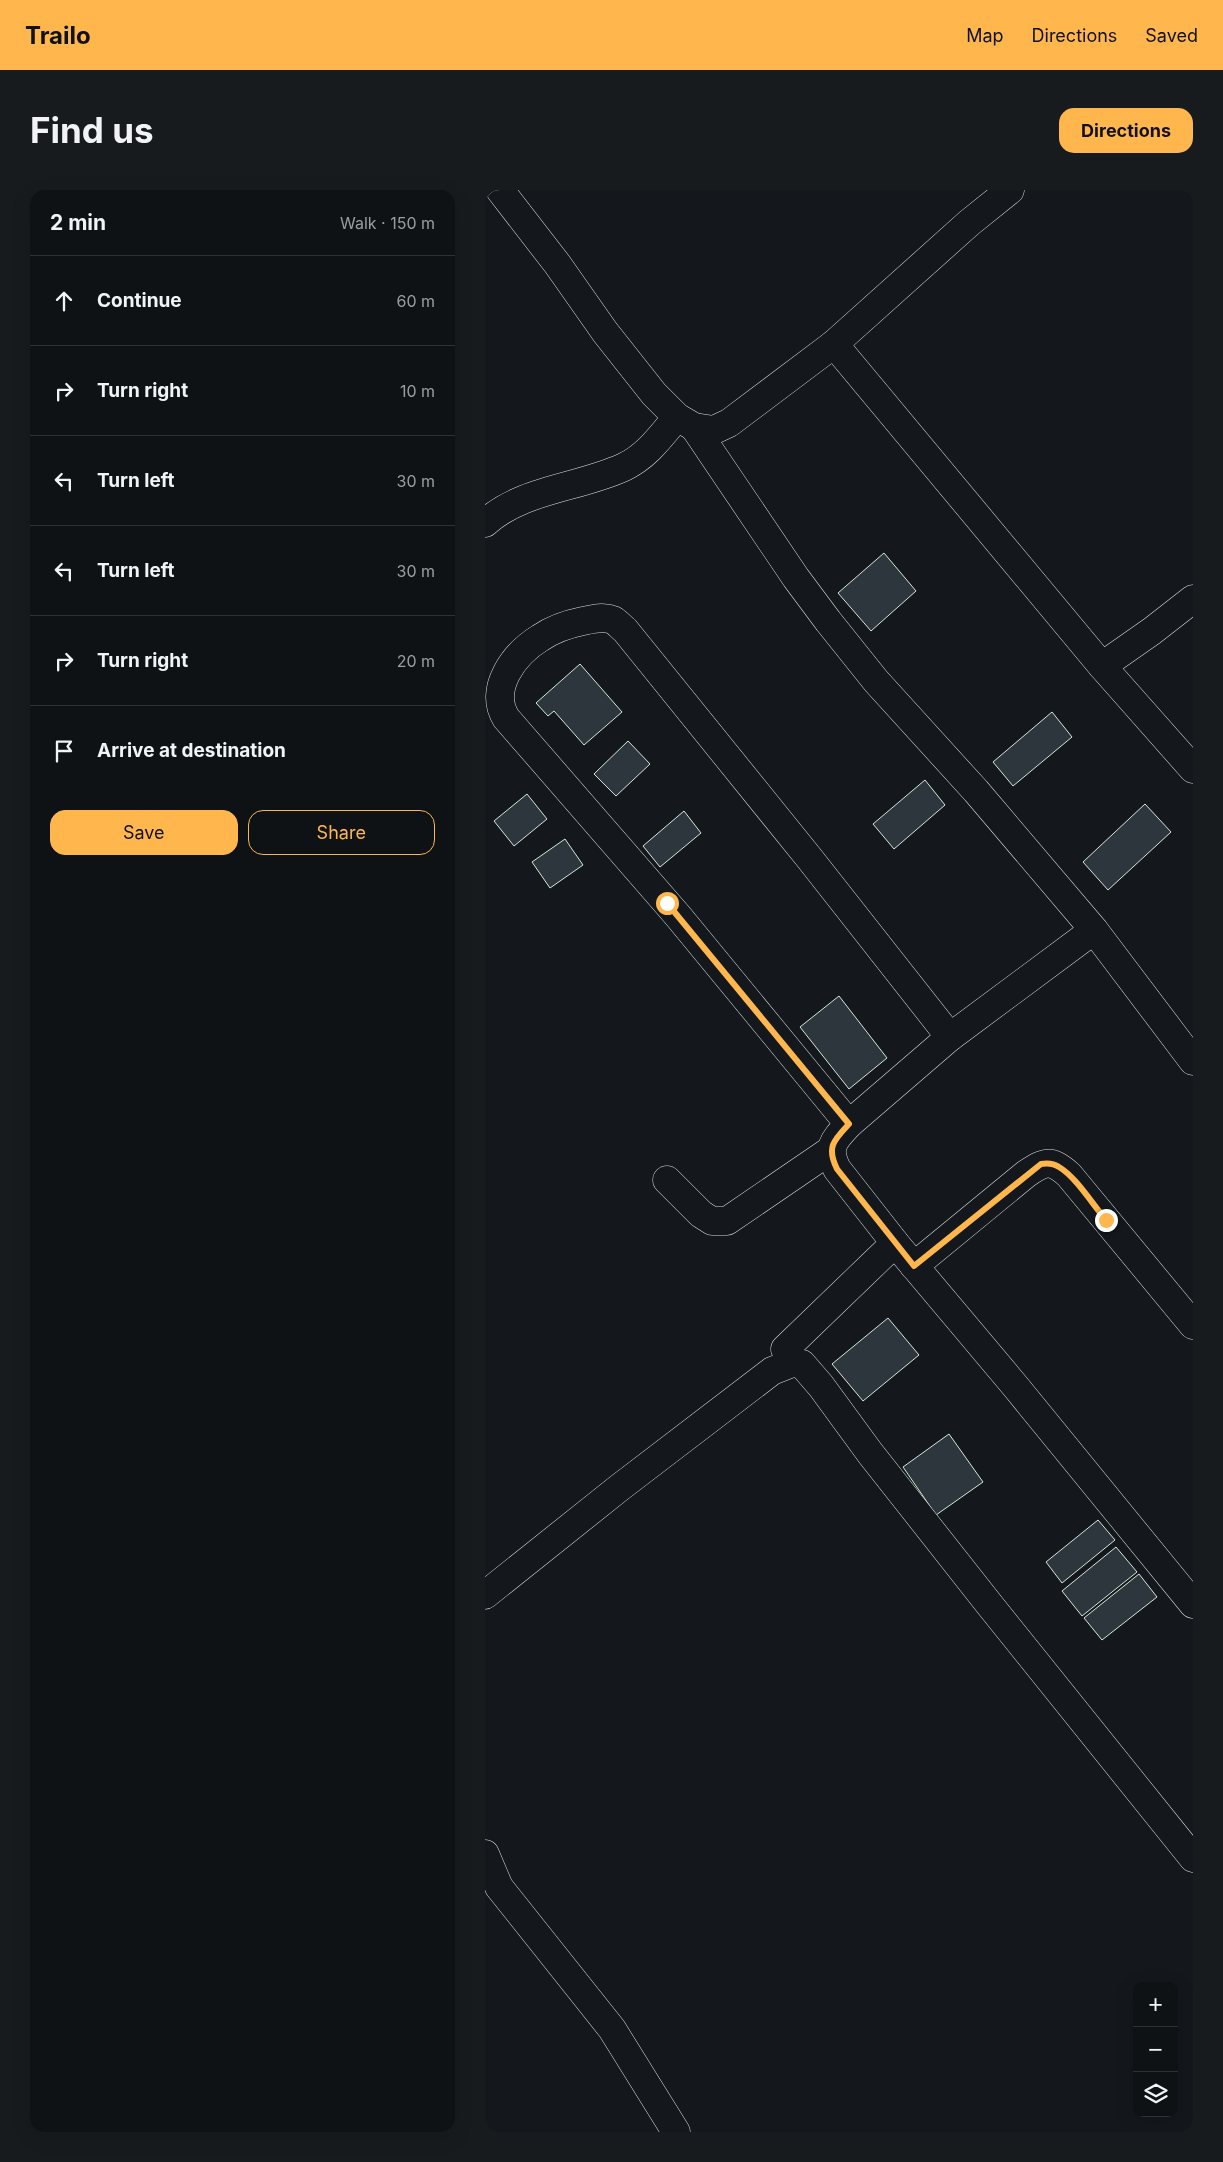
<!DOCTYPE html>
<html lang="en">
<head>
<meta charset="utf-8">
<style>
	body { margin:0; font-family:Inter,sans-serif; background:#181b1e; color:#f1f3f6 }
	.controls { position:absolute; right:15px; bottom:15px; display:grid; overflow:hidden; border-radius:10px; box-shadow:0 5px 20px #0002 }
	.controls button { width:45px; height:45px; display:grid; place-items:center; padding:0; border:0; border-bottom:1px solid #2f3234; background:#0f1215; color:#f1f3f6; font:25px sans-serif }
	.stop { position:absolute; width:15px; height:15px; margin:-11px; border:4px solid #ffb74d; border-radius:50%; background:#fff }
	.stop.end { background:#ffb74d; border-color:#fff; box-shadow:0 1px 5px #0008 }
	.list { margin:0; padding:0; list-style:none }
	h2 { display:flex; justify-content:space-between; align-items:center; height:65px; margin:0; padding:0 20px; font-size:21px }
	h2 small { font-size:16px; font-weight:400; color:#9b9ea0 }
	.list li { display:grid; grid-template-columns:32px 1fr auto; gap:15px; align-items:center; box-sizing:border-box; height:90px; padding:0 20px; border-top:1px solid #2f3234 }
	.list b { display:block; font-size:19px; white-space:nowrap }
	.list em { font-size:16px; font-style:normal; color:#9b9ea0 }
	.actions { display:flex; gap:10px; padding:15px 20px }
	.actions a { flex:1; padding:11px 0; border:1px solid #ffb74d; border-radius:15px; text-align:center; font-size:18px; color:#ffb74d }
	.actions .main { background:#ffb74d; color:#111 }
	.icon { flex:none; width:28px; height:28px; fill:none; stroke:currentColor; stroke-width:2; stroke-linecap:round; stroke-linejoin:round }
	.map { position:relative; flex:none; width:708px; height:1942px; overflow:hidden; border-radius:15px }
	header { display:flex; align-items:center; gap:30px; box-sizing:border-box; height:70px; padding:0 25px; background:#ffb74d; color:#111 }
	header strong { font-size:24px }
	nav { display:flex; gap:28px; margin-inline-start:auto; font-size:18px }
	.intro { display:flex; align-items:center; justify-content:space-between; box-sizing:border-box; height:120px; padding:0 30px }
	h1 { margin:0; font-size:35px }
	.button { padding:12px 22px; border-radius:15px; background:#ffb74d; color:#111; font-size:18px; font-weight:700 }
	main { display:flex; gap:30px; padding:0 30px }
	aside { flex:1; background:#0f1215; border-radius:15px; box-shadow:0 5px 20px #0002 }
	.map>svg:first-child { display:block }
	.building { fill:#2c363c; stroke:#d8e6dc }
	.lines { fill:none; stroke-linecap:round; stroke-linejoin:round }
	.minor-casing { stroke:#d8e6dc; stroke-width:29 }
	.minor { stroke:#14181c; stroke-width:28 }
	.route { stroke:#ffb74d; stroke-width:6 }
</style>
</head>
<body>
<header>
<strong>Trailo</strong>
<nav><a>Map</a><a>Directions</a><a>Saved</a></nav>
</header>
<div class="intro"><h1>Find us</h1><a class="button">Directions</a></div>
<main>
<aside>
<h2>2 min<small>Walk · 150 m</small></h2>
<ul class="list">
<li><svg class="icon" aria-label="ahead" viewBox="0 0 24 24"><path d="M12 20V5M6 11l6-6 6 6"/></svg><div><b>Continue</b></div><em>60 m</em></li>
<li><svg class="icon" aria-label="right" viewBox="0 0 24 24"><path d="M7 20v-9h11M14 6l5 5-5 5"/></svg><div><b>Turn right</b></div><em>10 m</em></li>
<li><svg class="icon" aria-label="left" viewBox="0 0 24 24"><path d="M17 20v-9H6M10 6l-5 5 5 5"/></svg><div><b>Turn left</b></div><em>30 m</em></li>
<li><svg class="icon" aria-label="left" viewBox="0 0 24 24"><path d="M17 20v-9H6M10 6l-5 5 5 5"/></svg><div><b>Turn left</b></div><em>30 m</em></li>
<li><svg class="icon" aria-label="right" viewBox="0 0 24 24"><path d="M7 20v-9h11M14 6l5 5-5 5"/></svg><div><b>Turn right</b></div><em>20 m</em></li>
<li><svg class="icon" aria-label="arrive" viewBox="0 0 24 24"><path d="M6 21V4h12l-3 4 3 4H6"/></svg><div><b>Arrive at destination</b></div></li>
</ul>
<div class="actions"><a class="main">Save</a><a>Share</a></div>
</aside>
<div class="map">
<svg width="708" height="1942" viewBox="0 0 708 1942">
	<rect width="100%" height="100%" fill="#14181c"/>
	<g class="building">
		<polygon points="399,363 431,401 386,441 353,403"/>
		<polygon points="95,474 137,522 99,555 69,521 63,526 51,513"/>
		<polygon points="567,522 587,547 528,596 508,572"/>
		<polygon points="143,551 165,574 131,606 109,584"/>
		<polygon points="440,590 460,615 409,659 388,634"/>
		<polygon points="42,604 62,629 29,656 9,631"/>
		<polygon points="660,614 686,642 623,700 598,672"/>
		<polygon points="199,621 216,643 175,677 158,656"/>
		<polygon points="80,649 98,675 65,698 47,672"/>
		<polygon points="354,806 402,868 364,899 315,837"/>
		<polygon points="403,1128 434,1165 378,1211 347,1174"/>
		<polygon points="464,1244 498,1292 451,1325 418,1277"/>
		<polygon points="613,1330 630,1350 577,1393 561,1372"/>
		<polygon points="631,1357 652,1382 597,1426 577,1401"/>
		<polygon points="654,1384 672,1407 617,1450 599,1428"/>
	</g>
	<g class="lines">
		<defs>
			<g id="minor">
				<polyline points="15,0 73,75 120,142 169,204 192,227 209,237 229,240 244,233 349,154 484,33 525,0"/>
				<polyline points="349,154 617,476 708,579"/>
				<polyline points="209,237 311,388 343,431 391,491 491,601 609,740 708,871"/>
				<path d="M 0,333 C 37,299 94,298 139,277 C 162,266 176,246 192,227"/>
				<polyline points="617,476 667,441 708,409"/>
				<path d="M 609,740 L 465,847 L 364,934 C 349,950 341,957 352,979 L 410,1053 L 531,1197 L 708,1414"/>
				<path d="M 364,934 L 193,726 L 21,528 C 3,499 29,464 55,448 C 68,439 83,434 98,431 C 107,429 118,426 128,430 C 132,432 136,437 140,440 L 325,669 L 465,847"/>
				<polyline points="182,990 216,1024 227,1031 242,1031 346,960"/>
				<path d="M 429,1076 L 541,984 C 560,971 566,969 584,985 L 708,1135"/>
				<polyline points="300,1159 410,1053"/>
				<polyline points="0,1405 134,1298 287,1181 307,1173 317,1174 336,1196 385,1263 504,1414 708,1668"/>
				<polyline points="0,1664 14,1697 127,1839 191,1942"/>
			</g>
		</defs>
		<use href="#minor" class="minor-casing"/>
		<use href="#minor" class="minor"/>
	</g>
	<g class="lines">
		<path class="route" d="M 182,713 L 364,934 C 349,950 341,957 352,979 L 429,1076 L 556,974 C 562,973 568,973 574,977 C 591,987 608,1015 621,1030"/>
	</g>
</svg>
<div class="controls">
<button>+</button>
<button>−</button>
<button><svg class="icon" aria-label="layers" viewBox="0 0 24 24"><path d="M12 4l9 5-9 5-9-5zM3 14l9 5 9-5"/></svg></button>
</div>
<div class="stop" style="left:182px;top:713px"></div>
<div class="stop end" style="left:621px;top:1030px"></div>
</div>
</main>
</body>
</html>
